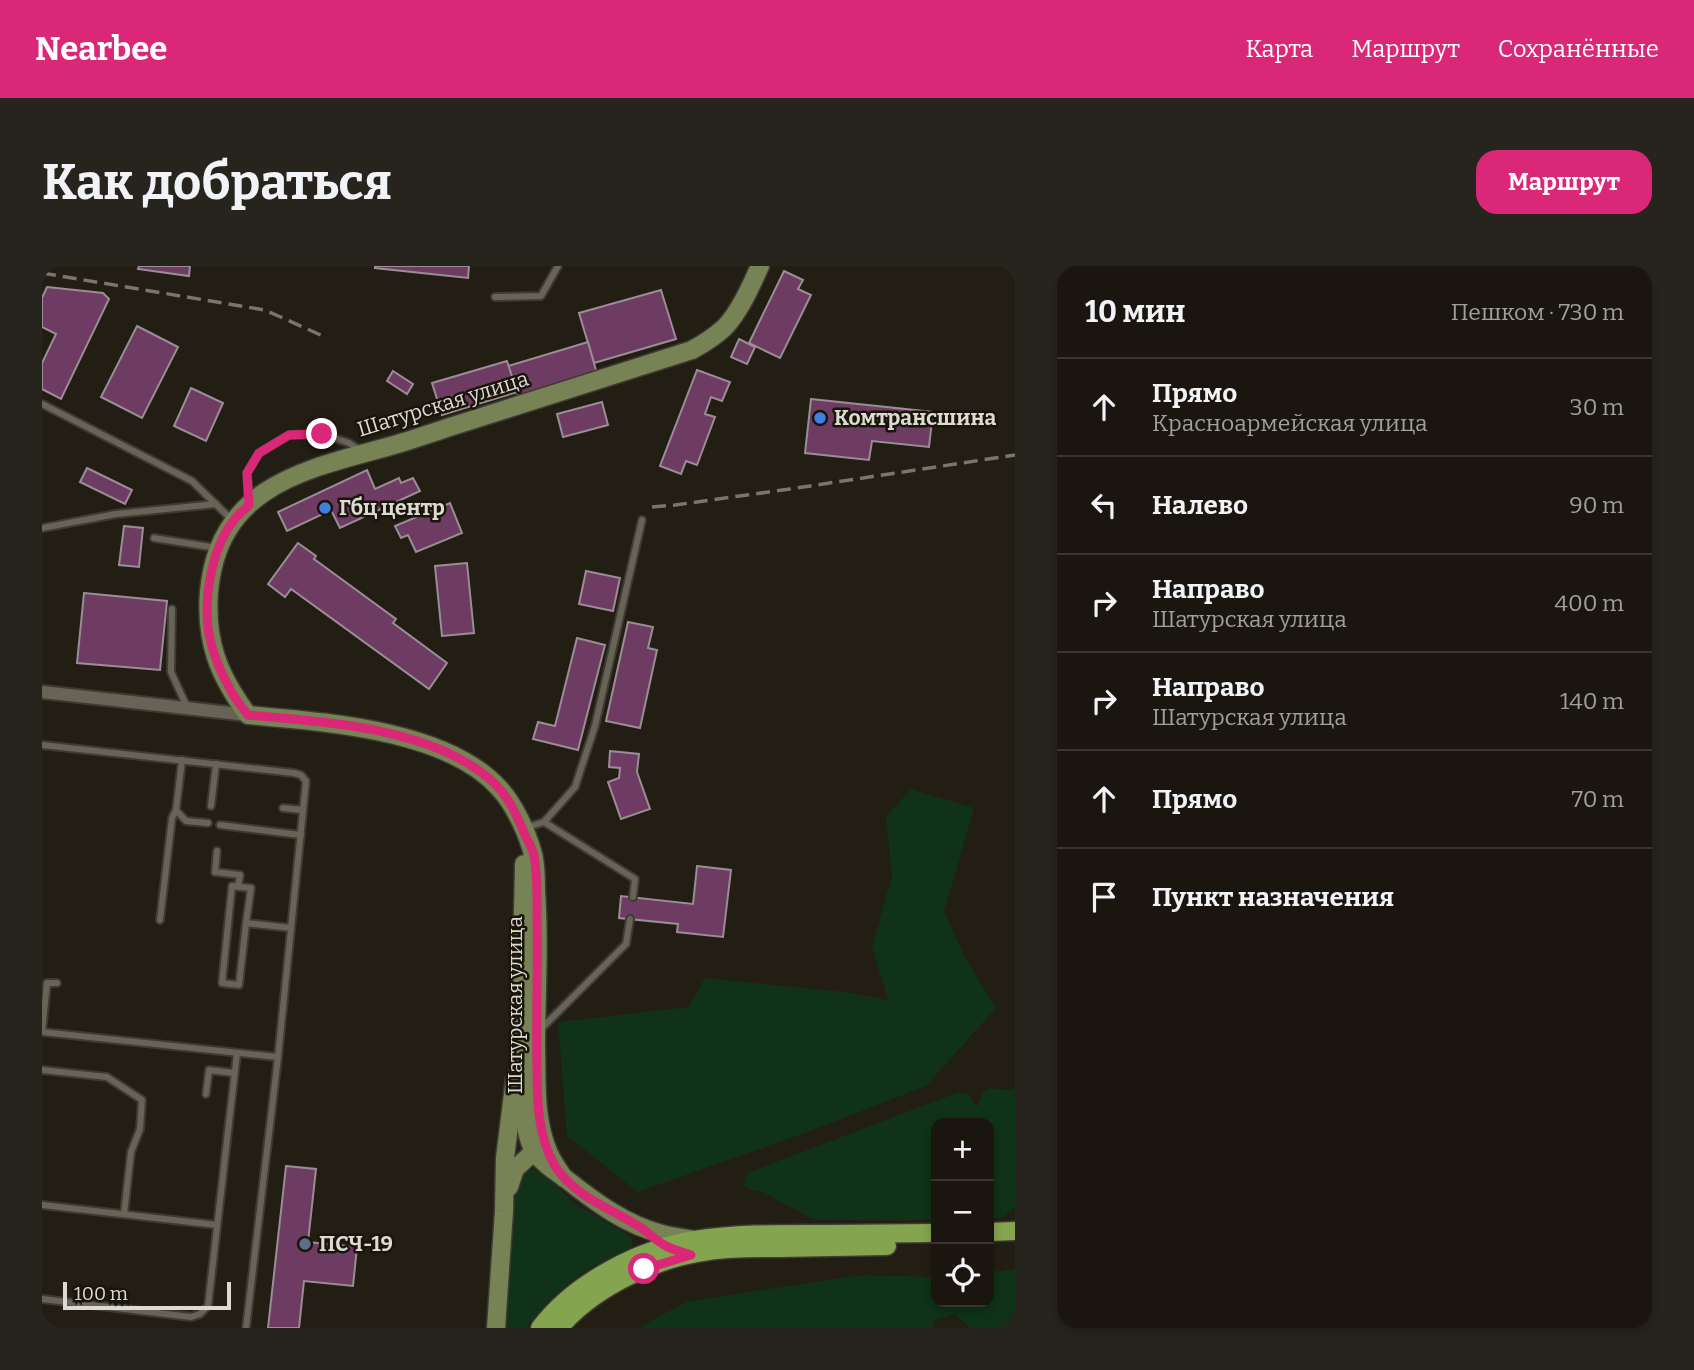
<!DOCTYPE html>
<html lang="ru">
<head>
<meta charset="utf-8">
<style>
	body { margin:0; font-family:Bitter,serif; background:#27231d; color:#f1f3f6 }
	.controls { position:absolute; right:21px; bottom:21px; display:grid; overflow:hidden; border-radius:14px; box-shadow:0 4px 10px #0003 }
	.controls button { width:63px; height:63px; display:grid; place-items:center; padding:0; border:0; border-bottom:2px solid #38352f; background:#1a160f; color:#f1f3f6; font:35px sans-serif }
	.scale { position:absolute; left:21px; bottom:18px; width:168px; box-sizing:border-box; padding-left:7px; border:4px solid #dddad3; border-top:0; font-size:19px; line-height:24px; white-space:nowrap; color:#dddad3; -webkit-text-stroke:5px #19150b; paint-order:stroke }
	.stop { position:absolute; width:21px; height:21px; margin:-16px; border:5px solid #db2777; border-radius:50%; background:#fff }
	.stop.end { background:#db2777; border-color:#fff; box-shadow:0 2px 7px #0008 }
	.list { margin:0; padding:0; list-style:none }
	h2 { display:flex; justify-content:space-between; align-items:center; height:91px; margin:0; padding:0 28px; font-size:30px }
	h2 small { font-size:23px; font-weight:400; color:#9f9f9e }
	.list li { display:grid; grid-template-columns:46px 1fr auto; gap:21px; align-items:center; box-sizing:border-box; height:98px; padding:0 28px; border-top:2px solid #38352f }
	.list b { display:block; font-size:26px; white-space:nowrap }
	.list p { margin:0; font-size:23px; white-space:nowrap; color:#9f9f9e }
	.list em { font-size:23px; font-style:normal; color:#9f9f9e }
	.icon { flex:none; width:38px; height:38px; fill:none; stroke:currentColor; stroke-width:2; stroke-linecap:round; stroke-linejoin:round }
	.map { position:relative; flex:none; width:973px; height:1062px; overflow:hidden; border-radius:21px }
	header { display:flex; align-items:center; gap:42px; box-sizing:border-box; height:98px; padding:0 35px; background:#db2777; color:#fff }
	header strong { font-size:33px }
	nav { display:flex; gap:38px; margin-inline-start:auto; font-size:24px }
	.intro { display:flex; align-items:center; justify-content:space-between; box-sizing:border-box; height:168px; padding:0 42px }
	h1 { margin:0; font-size:49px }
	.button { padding:18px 32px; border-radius:21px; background:#db2777; color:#fff; font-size:24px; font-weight:700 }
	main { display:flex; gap:42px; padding:0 42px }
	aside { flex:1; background:#1a160f; border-radius:21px; box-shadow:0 4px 10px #0003 }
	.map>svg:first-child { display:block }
	.green { fill:#0f3218 }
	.building { fill:#6e3c63; stroke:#9a8d96; stroke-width:2 }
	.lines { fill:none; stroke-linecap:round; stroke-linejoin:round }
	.lane-casing { stroke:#3e3a34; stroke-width:10 }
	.street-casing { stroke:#3e3a34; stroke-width:16 }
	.secondary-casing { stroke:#3e3a34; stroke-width:21 }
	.primary-casing { stroke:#3e3a34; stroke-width:21 }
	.lane { stroke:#686357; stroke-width:6 }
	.street { stroke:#686357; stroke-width:12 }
	.secondary { stroke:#778354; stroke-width:18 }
	.primary { stroke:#85a450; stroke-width:18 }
	.rail { stroke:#79756d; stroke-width:3.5; stroke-dasharray:14 7; stroke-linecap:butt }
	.route { stroke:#db2777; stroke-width:9 }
	.shop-dot { fill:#3f7fe0; stroke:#19150b; stroke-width:2.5 }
	.service-dot { fill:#5c6f8a; stroke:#19150b; stroke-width:2.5 }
	.labels { text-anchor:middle; stroke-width:5; stroke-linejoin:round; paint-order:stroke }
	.street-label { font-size:21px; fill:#dddad3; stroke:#19150b }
	.poi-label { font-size:21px; font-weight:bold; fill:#dddad3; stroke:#19150b; text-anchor:start }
</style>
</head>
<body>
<header>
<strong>Nearbee</strong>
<nav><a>Карта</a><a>Маршрут</a><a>Сохранённые</a></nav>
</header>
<div class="intro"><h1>Как добраться</h1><a class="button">Маршрут</a></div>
<main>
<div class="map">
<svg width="973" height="1062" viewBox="0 0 973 1062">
	<rect width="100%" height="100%" fill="#231e14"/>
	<g class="green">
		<polygon points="869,523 932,542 902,646 924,693 954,742 884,820 763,867 596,926 525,870 516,756 647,741 663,712 802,726 846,734 830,681 850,609 844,551"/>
		<path d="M 947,822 L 966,824 L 973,822 L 973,941 L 962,951 L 947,953 L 947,857 L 894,857 L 894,954 L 776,954 C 764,952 761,947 751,942 C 744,938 737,936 731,932 C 728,930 724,927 721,926 C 716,924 709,926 705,922 C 698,914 706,907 713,904 L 917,826 L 928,829 L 932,838 L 936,840 L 941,826 Z"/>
		<path d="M 490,903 L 502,907 L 533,938 L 584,968 L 590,972 L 590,980 C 581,991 567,992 556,998 C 526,1014 505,1036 484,1062 L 464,1062 L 474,918 L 482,908 Z"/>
		<polygon points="973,1003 973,1062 928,1062 913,1048 893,1054 891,1062 599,1062 610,1054 647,1035 820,1009 894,1011 894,1036 947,1036 947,1006"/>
	</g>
	<g class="building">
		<polygon points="97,0 148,0 147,10 96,3"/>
		<polygon points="333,0 427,0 426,12 333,2"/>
		<polygon points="742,5 761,14 756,23 769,29 738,92 707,77"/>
		<polygon points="5,21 61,27 67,33 19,133 0,123 0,97 14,68 0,61 0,32"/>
		<polygon points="619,24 634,73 552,97 537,47"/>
		<polygon points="95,60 136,81 100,152 59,131"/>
		<polygon points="697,73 713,81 705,98 689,91"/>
		<polygon points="546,76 555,108 477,133 466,100"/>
		<polygon points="465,95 475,126 400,149 390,117"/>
		<polygon points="655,104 688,116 680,135 669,131 663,148 673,151 655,199 644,195 639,208 618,200"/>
		<polygon points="351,105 371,118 365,128 345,115"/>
		<polygon points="149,122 181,137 164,175 132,160"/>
		<polygon points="769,133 891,146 887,181 830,175 827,194 763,187"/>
		<polygon points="560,136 566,159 521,171 515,148"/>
		<polygon points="45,202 90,224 83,238 38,216"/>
		<polygon points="325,204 333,223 357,212 359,217 371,212 378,225 298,262 289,244 245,265 236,246"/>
		<polygon points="408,237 420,267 374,286 366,269 359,272 353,260"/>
		<polygon points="82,260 101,262 97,301 77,299"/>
		<polygon points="256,277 274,290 272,293 354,353 351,357 405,397 387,423 249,323 243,331 226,318"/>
		<polygon points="425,297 432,367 400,370 393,300"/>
		<polygon points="544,305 578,312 571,345 537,338"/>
		<polygon points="42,327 125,335 118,404 35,397"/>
		<polygon points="586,356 611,361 606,382 615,384 598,462 564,455"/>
		<polygon points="535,372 563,379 536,484 491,473 496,456 513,460"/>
		<polygon points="568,485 597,488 595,506 608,543 579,553 566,516 577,512 578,502 567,501"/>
		<polygon points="655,600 689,604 681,671 635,666 636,658 577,652 579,630 651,638"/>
		<polygon points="244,900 274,903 266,976 315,981 311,1020 262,1015 257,1062 226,1062"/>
	</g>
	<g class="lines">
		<defs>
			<g id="lane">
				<polyline points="453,31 499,30 516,0"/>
				<polyline points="0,138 150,215 190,254"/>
				<polyline points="207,237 205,207 217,187 247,169 280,168 307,177 319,185"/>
				<polyline points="0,262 74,248 174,238"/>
				<polyline points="112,272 175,282"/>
				<polyline points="130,343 129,406 145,441"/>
				<polyline points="0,479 252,507 259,509 264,515 236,791 204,1062"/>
				<polyline points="169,540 174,498"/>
				<polyline points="241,542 261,544"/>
				<polyline points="134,544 144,555 166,557"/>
				<polyline points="502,556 533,521 553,460 600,254"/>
				<polyline points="178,559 259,569"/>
				<polyline points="483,562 502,556 593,613 591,631"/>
				<polyline points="175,585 173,606 198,609 196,621"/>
				<polyline points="118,654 130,552 134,544 140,494"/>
				<polyline points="204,657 197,719 180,717 190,620 209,622 204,657 249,662"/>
				<polyline points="498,764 584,678 588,653"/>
				<polyline points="0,766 236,791"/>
				<polyline points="0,766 5,717 15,717"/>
				<polyline points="0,804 65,811 100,834 98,863 89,886 82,948"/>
				<polyline points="164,828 167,804 192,807"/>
				<polyline points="0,939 175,959"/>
				<polyline points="0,1033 149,1051 158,1048 166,1040 195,787"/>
			</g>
			<polyline id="street" points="0,426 206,449"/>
			<g id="secondary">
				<path d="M 482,598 C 481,672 476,747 481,822 C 482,842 482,867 492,885 C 500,897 513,905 524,913 C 553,936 584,959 620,968 C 631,971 642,972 652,974"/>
				<path d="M 522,912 C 516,903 510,895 506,885 C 492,852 495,814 494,779 C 494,728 498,676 494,625 C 494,613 494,599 491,588 C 485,566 472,538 457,522 C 404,463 281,456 206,449 C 177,410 163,376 167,326 C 176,221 261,204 345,181 C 367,175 389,167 411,160 C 491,135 570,109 650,84 C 661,78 672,71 682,62 C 697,47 709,20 718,0"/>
				<polyline points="467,921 473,903 500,878"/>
				<polyline points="454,1062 462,945 463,892 473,812"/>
			</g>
			<g id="primary">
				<polyline points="947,966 973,965"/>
				<path d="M 498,1062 C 533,1016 597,983 653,974 C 698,967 743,968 787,968 C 823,968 859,967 894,967"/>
				<path d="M 517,1062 C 552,1021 614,992 667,985 C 690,981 714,982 737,982 C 773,981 809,981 845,980"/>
			</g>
		</defs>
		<use href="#lane" class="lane-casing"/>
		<use href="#street" class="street-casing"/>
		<use href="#secondary" class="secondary-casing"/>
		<use href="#primary" class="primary-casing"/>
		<use href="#lane" class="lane"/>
		<use href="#street" class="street"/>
		<use href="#secondary" class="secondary"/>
		<use href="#primary" class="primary"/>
		<g class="rail">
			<polyline points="0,7 223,44 283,71"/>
			<polyline points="610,241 633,239 748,223 973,189"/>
			<polyline points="0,1061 12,1062"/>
		</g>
	</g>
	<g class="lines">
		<path class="route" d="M 280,168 L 247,169 L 217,187 L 205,207 L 207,239 C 202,244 196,248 192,254 C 169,283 160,337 168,373 C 172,390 179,407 188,423 C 192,432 200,441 206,449 C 282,456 383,461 444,510 C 465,526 474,547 484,571 C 487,577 491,584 492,590 C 496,611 495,633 495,654 C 496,703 494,753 495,802 C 495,835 496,871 513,900 C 533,931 568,942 598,961 C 607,967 614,975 624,980 C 631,984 641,986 649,989 L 602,1003"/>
	</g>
	<g class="shop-dot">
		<circle cx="778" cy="152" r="7"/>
		<circle cx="283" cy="242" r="7"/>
	</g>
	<circle class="service-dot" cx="263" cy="978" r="7"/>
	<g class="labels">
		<g class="street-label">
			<text transform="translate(401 138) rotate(-17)" y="7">Шатурская улица</text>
			<text transform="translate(473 739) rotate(-90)" y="7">Шатурская улица</text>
		</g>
		<g class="poi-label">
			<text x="792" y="159">Комтрансшина</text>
			<text x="297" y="249">Гбц центр</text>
			<text x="277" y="985">ПСЧ-19</text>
		</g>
	</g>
</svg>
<div class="controls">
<button>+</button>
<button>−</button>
<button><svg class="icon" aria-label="locate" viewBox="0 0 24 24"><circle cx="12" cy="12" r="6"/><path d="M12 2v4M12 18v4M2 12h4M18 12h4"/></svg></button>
</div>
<div class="scale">100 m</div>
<div class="stop" style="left:602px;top:1003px"></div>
<div class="stop end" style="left:280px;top:168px"></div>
</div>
<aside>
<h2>10 мин<small>Пешком · 730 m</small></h2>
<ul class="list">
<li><svg class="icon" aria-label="ahead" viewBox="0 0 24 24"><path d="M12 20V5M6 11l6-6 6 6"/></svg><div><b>Прямо</b><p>Красноармейская улица</p></div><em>30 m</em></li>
<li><svg class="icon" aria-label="left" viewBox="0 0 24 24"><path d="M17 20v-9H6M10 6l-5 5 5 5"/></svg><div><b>Налево</b></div><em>90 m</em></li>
<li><svg class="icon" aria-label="right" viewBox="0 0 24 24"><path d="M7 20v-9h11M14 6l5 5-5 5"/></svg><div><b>Направо</b><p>Шатурская улица</p></div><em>400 m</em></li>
<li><svg class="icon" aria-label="right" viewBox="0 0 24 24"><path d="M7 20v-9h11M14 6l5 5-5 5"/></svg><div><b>Направо</b><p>Шатурская улица</p></div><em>140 m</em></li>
<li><svg class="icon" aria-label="ahead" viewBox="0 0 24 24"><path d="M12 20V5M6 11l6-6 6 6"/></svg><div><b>Прямо</b></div><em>70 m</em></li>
<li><svg class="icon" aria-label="arrive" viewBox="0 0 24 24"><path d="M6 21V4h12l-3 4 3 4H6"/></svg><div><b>Пункт назначения</b></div></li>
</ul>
</aside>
</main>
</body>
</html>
